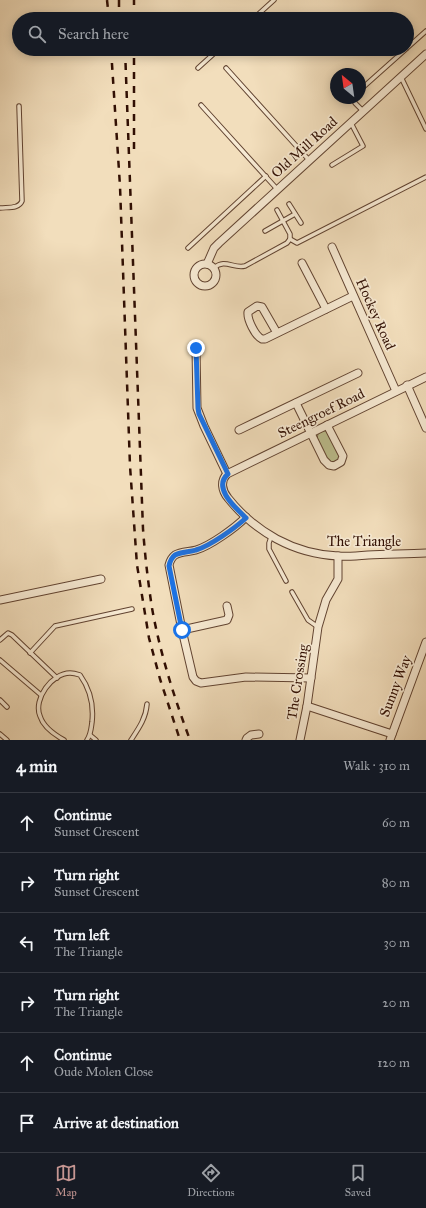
<!DOCTYPE html>
<html lang="en">
<head>
<meta charset="utf-8">
<style>
	body { margin:0; font-family:"IM FELL Great Primer",serif; background:#20242c; color:#f1f3f6 }
	.compass { position:absolute; left:330px; top:68px; width:36px; height:36px; border-radius:50%; background:#171b24; box-shadow:0 2px 10px #0003; rotate:331deg }
	.stop { position:absolute; width:12px; height:12px; margin:-9px; border:3px solid #1a73e8; border-radius:50%; background:#fff }
	.stop.end { background:#1a73e8; border-color:#fff; box-shadow:0 1px 4px #0008 }
	.list { margin:0; padding:0; list-style:none }
	h2 { display:flex; justify-content:space-between; align-items:center; height:52px; margin:0; padding:0 16px; font-size:17px }
	h2 small { font-size:13px; font-weight:400; color:#9ea1a6 }
	.list li { display:grid; grid-template-columns:26px 1fr auto; gap:12px; align-items:center; box-sizing:border-box; height:60px; padding:0 16px; border-top:1px solid #363941 }
	.list b { display:block; font-size:15px; white-space:nowrap }
	.list p { margin:0; font-size:13px; white-space:nowrap; color:#9ea1a6 }
	.list em { font-size:13px; font-style:normal; color:#9ea1a6 }
	.icon { flex:none; width:22px; height:22px; fill:none; stroke:currentColor; stroke-width:2; stroke-linecap:round; stroke-linejoin:round }
	.map { position:relative; flex:none; width:426px; height:740px; overflow:hidden }
	.search { position:absolute; background:#171b24; box-shadow:0 2px 10px #0003; left:12px; right:12px; top:12px; height:44px; display:flex; align-items:center; gap:10px; box-sizing:border-box; padding:0 14px; border-radius:22px; color:#9ea1a6; font-size:15px }
	.sheet { height:412px; background:#171b24 }
	nav { display:flex; justify-content:space-around; align-items:center; box-sizing:border-box; height:56px; border-top:1px solid #363941; background:#171b24; font-size:11px; color:#9ea1a6 }
	nav a { display:grid; justify-items:center; gap:2px }
	nav .on { color:#c59692 }
	.map>svg:first-child { display:block }
	.green { fill:#bdc08f; stroke:#776849 }
	.lines { fill:none; stroke-linecap:round; stroke-linejoin:round }
	.lane-casing { stroke:#614331; stroke-width:5.5 }
	.street-casing { stroke:#614331; stroke-width:9 }
	.lane { stroke:#f7ead3; stroke-width:3.5 }
	.street { stroke:#f7ead3; stroke-width:7 }
	.rail { stroke:#310f03; stroke-width:2.5; stroke-dasharray:7 7; stroke-linecap:butt }
	.route { stroke:#1a73e8; stroke-width:5 }
	.labels { text-anchor:middle; stroke-width:3.5; stroke-linejoin:round; paint-order:stroke }
	.street-label { font-size:14px; fill:#310f03; stroke:#f7ead3 }
</style>
</head>
<body>
<div class="map">
<svg width="426" height="740" viewBox="0 0 426 740">
	<rect width="100%" height="100%" fill="#f2debc"/>
	<filter id="stains"><feTurbulence type="fractalNoise" baseFrequency=".005" numOctaves="4"/><feColorMatrix values="0 0 0 0 .2 0 0 0 0 .09 0 0 0 0 .02 0 0 0 .5 -.17"/></filter>
	<radialGradient id="worn" r=".72"><stop offset=".6" stop-color="#630" stop-opacity="0"/><stop offset="1" stop-color="#630" stop-opacity=".3"/></radialGradient>
	<polygon class="green" points="323,431 327,431 340,458 335,463 328,462 317,439 318,434"/>
	<g class="lines">
		<defs>
			<g id="lane">
				<polyline points="253,19 274,0"/>
				<polyline points="407,48 426,31"/>
				<polyline points="198,68 219,49"/>
				<polyline points="226,68 309,160"/>
				<polyline points="401,77 426,129"/>
				<polyline points="360,90 406,49"/>
				<polyline points="354,98 355,103 363,111"/>
				<polyline points="201,105 277,189"/>
				<polyline points="332,165 363,146 351,123"/>
				<polyline points="289,204 301,223"/>
				<path d="M 0,208 C 8,207 19,209 22,201 L 19,106"/>
				<polyline points="265,231 295,214"/>
				<polyline points="290,239 297,243 426,177"/>
				<polyline points="188,248 266,176"/>
				<path d="M 214,268 C 225,258 233,269 245,266 L 287,243 L 290,239 L 290,234 L 277,210"/>
				<polyline points="271,537 269,543 269,549 286,581"/>
				<polyline points="292,592 308,620 318,627"/>
				<polyline points="0,640 8,633 12,635 57,678"/>
				<polyline points="30,653 55,626 132,609"/>
				<polyline points="0,660 41,695"/>
				<polyline points="0,700 7,707"/>
				<polyline points="0,734 7,740"/>
				<polyline points="90,735 96,740"/>
				<path d="M 64,740 C 55,735 43,726 40,716 C 33,699 52,673 70,673 C 73,673 77,674 80,675 C 90,689 94,704 92,722 C 91,729 91,734 87,740"/>
				<path d="M 131,740 C 139,728 146,718 147,704"/>
			</g>
			<g id="street">
				<polyline points="332,247 396,391"/>
				<polyline points="302,263 326,309"/>
				<circle cx="205" cy="275" r="11"/>
				<polyline points="207,264 214,248 219,243 426,54"/>
				<path d="M 277,333 L 262,307 L 257,306 L 248,312 C 247,319 255,336 262,339 L 265,339 L 353,296"/>
				<polyline points="196,348 197,408 204,426 227,474"/>
				<path d="M 426,377 L 227,474 C 220,481 222,491 228,498 C 255,532 294,554 338,556 C 348,557 358,556 368,555 C 387,554 407,554 426,553"/>
				<polyline points="407,385 426,428"/>
				<polyline points="296,403 324,460 329,465 334,466 341,462 343,456 327,425"/>
				<polyline points="239,430 358,373"/>
				<path d="M 246,517 C 235,528 210,546 196,550 C 190,552 181,551 175,555 C 171,558 170,561 169,565 L 182,630 L 193,677 L 196,681 L 201,683 L 246,677 L 311,678"/>
				<polyline points="0,600 101,579"/>
				<polyline points="182,630 227,620 229,615 227,606"/>
				<polyline points="307,706 392,734"/>
				<polyline points="246,740 247,738 251,735 259,734"/>
				<polyline points="300,740 307,706 318,627 326,600 338,579 338,556"/>
				<polyline points="390,740 426,642"/>
			</g>
		</defs>
		<use href="#lane" class="lane-casing"/>
		<use href="#street" class="street-casing"/>
		<use href="#lane" class="lane"/>
		<use href="#street" class="street"/>
		<g class="rail">
			<polyline points="107,0 109,19"/>
			<polyline points="119,0 119,19"/>
			<polyline points="134,19 134,0"/>
			<polyline points="111,49 120,186 130,466 137,565 149,638 160,679 180,740"/>
			<path d="M 125,49 L 143,529 C 145,556 148,582 152,608 C 160,653 174,697 190,740"/>
			<polyline points="134,149 134,49"/>
		</g>
	</g>
	<g class="lines">
		<path class="route" d="M 182,630 L 169,566 C 170,561 171,558 175,555 C 181,552 190,552 196,550 C 210,546 235,528 246,518 C 236,508 212,488 228,474 L 199,414 L 198,408 L 196,348"/>
	</g>
	<g class="labels">
		<g class="street-label">
			<text transform="translate(304 147) rotate(-42)" y="5">Old Mill Road</text>
			<text transform="translate(376 314) rotate(66)" y="5">Hockey Road</text>
			<text transform="translate(321 413) rotate(-26)" y="5">Steengroef Road</text>
			<text x="364" y="546">The Triangle</text>
			<text transform="translate(297 682) rotate(-81)" y="5">The Crossing</text>
			<text transform="translate(395 686) rotate(-69)" y="5">Sunny Way</text>
		</g>
	</g>
	<rect width="100%" height="100%" filter="url(#stains)"/>
	<rect width="100%" height="100%" fill="url(#worn)"/>
</svg>
<svg class="compass" viewBox="-18 -18 36 36"><path d="M0-13l5 13h-10z" fill="#e53935"/><path d="M0 13l5-13h-10z" fill="#9ea1a6"/></svg>
<div class="stop" style="left:182px;top:630px"></div>
<div class="stop end" style="left:196px;top:348px"></div>
<div class="search"><svg class="icon" aria-label="search" viewBox="0 0 24 24"><circle cx="10" cy="10" r="6"/><path d="M15 15l6 6"/></svg>Search here</div>
</div>
<section class="sheet">
<h2>4 min<small>Walk · 310 m</small></h2>
<ul class="list">
<li><svg class="icon" aria-label="ahead" viewBox="0 0 24 24"><path d="M12 20V5M6 11l6-6 6 6"/></svg><div><b>Continue</b><p>Sunset Crescent</p></div><em>60 m</em></li>
<li><svg class="icon" aria-label="right" viewBox="0 0 24 24"><path d="M7 20v-9h11M14 6l5 5-5 5"/></svg><div><b>Turn right</b><p>Sunset Crescent</p></div><em>80 m</em></li>
<li><svg class="icon" aria-label="left" viewBox="0 0 24 24"><path d="M17 20v-9H6M10 6l-5 5 5 5"/></svg><div><b>Turn left</b><p>The Triangle</p></div><em>30 m</em></li>
<li><svg class="icon" aria-label="right" viewBox="0 0 24 24"><path d="M7 20v-9h11M14 6l5 5-5 5"/></svg><div><b>Turn right</b><p>The Triangle</p></div><em>20 m</em></li>
<li><svg class="icon" aria-label="ahead" viewBox="0 0 24 24"><path d="M12 20V5M6 11l6-6 6 6"/></svg><div><b>Continue</b><p>Oude Molen Close</p></div><em>120 m</em></li>
<li><svg class="icon" aria-label="arrive" viewBox="0 0 24 24"><path d="M6 21V4h12l-3 4 3 4H6"/></svg><div><b>Arrive at destination</b></div></li>
</ul>
</section>
<nav>
<a class="on"><svg class="icon" aria-label="map" viewBox="0 0 24 24"><path d="M3 6l6-2 6 2 6-2v14l-6 2-6-2-6 2zM9 4v14M15 6v14"/></svg>Map</a>
<a><svg class="icon" aria-label="directions" viewBox="0 0 24 24"><path d="M12 3l9 9-9 9-9-9zM9 14v-3h6M13 9l2 2-2 2"/></svg>Directions</a>
<a><svg class="icon" aria-label="saved" viewBox="0 0 24 24"><path d="M7 4h10v16l-5-4-5 4z"/></svg>Saved</a>
</nav>
</body>
</html>
